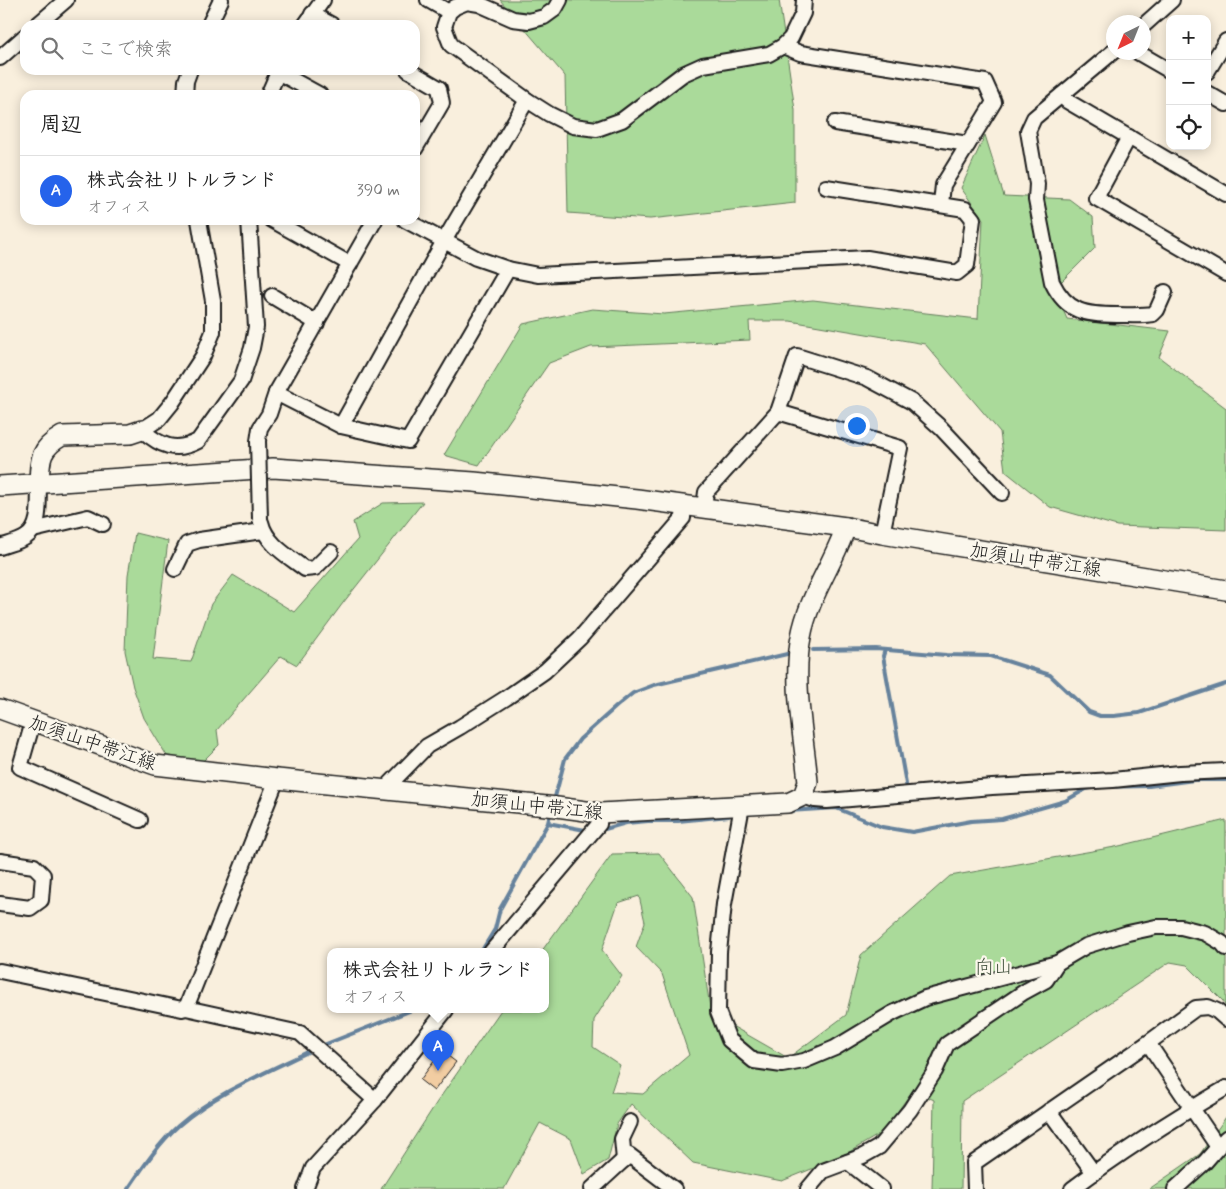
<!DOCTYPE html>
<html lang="ja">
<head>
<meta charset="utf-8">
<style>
	body { margin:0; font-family:Mynerve,"Klee One",sans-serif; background:#f2f2f2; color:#222 }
	.controls { position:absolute; right:15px; top:15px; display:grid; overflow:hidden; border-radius:10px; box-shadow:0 2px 12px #0003 }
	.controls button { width:45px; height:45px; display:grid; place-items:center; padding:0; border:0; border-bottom:1px solid #e0e0e0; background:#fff; color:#222; font:25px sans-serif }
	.compass { position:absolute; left:1106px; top:15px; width:45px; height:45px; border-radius:50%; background:#fff; box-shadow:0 2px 12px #0003; rotate:223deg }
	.you { position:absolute; left:856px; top:425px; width:18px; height:18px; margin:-12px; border:4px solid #fff; border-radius:50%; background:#1a73e8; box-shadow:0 0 0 8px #1a73e833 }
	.badge { display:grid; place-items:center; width:32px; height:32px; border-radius:50%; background:#2563eb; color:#fff; font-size:16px; font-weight:700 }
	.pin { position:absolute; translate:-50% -41px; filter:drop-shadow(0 1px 2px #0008) }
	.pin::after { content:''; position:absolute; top:26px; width:18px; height:15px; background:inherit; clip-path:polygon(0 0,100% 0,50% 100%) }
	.popup { position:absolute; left:327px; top:948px; width:222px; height:65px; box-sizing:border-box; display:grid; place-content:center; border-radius:10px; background:#fff; filter:drop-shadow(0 1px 4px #0005); font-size:16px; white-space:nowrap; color:#767676 }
	.popup b { font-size:19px; color:#222 }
	.popup::after { content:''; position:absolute; left:50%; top:100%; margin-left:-10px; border:10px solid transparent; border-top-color:#fff }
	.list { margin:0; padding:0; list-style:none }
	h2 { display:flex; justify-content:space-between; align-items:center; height:65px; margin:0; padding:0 20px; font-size:21px }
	h2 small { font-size:16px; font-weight:400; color:#767676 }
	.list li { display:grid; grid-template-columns:32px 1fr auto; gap:15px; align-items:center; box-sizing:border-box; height:70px; padding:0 20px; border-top:1px solid #e0e0e0 }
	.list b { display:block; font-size:19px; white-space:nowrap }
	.list p { margin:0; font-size:16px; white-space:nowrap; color:#767676 }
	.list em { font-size:16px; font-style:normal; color:#767676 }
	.icon { flex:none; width:28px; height:28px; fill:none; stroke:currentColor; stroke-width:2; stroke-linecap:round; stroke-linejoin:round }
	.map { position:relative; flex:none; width:1226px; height:1189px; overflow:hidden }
	.search { position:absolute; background:#fff; box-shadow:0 2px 12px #0003; left:20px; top:20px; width:400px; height:55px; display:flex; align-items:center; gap:12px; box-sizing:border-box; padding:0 18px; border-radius:15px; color:#767676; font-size:19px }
	.panel { position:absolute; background:#fff; box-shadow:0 2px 12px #0003; left:20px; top:90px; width:400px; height:135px; border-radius:15px }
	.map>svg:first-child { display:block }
	.green { fill:#aada9a; stroke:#637b5b; fill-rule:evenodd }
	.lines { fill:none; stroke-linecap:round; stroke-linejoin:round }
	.stream { stroke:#66829c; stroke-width:4 }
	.building { fill:#f2cda2; stroke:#1c1c1c }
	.street-casing { stroke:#1c1c1c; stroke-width:18 }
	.secondary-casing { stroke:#1c1c1c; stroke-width:22 }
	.street { stroke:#fbf7ec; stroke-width:14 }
	.secondary { stroke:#fbf7ec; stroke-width:19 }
	.street-bridge-casing { stroke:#1c1c1c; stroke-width:18; stroke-linecap:butt }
	.street-bridge { stroke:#fbf7ec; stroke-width:14 }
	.labels { text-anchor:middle; stroke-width:4.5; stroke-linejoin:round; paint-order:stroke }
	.street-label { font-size:19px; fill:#1c1c1c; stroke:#fbf7ec }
	.park-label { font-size:19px; fill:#475542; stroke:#fbf7ec }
</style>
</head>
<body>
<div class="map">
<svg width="1226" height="1189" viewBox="0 0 1226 1189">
	<rect width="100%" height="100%" fill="#f9efdd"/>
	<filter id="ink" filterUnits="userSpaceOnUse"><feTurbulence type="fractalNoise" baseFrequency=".02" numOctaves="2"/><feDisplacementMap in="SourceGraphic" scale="10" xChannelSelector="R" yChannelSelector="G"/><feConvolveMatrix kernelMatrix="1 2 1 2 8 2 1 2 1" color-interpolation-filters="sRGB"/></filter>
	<g filter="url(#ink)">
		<g class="green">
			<polygon points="500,0 779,0 795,110 795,203 650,219 568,213 565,76"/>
			<polygon points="985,135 1004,196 1069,199 1093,217 1095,248 1054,289 1067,319 1170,331 1159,357 1226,408 1226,530 1117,526 1050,507 1005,471 1000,432 925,344 790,321 749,321 750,340 591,347 549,363 479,465 444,455 523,324 592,309 664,314 813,300 978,319 983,219 961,188"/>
			<polygon points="423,502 343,603 297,665 281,656 217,730 219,745 202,762 167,756 144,718 133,687 125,651 128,575 135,533 168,541 153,659 191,662 211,604 233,575 294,612 358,539 353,522 383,503"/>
			<path d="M 1226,820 L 1226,1007 L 1223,1001 L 1187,965 L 1170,962 L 962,1101 L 961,1189 L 932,1189 L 934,1100 L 913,1090 L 883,1132 L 841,1157 L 782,1181 L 693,1163 L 631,1104 L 617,1124 L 608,1160 L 584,1174 L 571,1139 L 540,1123 L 504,1189 L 381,1189 L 437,1102 L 501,1010 L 546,1010 L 546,952 L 541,952 L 612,854 L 659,853 L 693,897 L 711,1014 L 788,1058 L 846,1015 L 861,955 L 950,876 L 1115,847 ZM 639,896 L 645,922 L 636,947 L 662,974 L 689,1055 L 643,1094 L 611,1092 L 620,1065 L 593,1047 L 594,1020 L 622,976 L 602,950 L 618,903 Z"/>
			<polygon points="1226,1117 1226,1189 1149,1189 1200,1154"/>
		</g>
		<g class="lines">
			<g class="stream">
				<polyline points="813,650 876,649 946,655 991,656 1050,675 1089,712 1100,716 1114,716 1139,713 1226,684"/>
				<polyline points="885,650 883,656 906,784"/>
				<polyline points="555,797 565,759 580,739 617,706 633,693 654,685 787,654"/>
				<polyline points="789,811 836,808 882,827 912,832 971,821 1002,819 1065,801 1086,789 1098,787 1149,786 1194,780 1226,780"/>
				<polyline points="548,823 585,830"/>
				<polyline points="605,829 626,823 648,821 678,821 729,816"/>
				<polyline points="481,952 495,929 500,909 548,823 550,814"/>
				<polyline points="321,1046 412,1010"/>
				<path d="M 128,1189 C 143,1167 159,1143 178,1126 C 217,1092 267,1072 312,1050"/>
			</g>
		</g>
		<polygon class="building" points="436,1047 456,1062 434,1091 420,1080 435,1060 429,1056"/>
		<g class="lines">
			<defs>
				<g id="street">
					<polyline points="428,0 449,12"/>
					<polyline points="560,0 555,9 544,17 529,21 513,19 479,4 467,2 455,7 449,12 444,27 451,45 527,100 549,114 573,126 597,129 622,120 683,74 703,65 769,54 783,46 791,38 803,13 804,0"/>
					<polyline points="312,14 332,25"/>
					<polyline points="37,25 66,0"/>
					<polyline points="209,25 221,0"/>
					<polyline points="305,25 323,0"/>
					<polyline points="1144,25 1172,0"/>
					<polyline points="783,46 800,53 985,82 994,102 943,185 941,204"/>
					<path d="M 1114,51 L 1034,118 L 1028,131 L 1037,184 L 1036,200 L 1052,282 C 1067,313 1086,315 1117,315 C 1129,315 1141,316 1153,314 L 1157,310 L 1165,292"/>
					<polyline points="1137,52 1170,71"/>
					<polyline points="0,58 25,36"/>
					<polyline points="408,70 439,88 442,103 415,149"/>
					<polyline points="278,72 320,95"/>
					<polyline points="1207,72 1226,41"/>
					<polyline points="1207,93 1226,104"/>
					<polyline points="185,95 186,81 190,70"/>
					<polyline points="268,95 279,70"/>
					<polyline points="1062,95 1067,101 1226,194"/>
					<polyline points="835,123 968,144"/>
					<polyline points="1129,137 1096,198 1226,274"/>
					<path d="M 199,220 L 213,301 L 213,332 L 203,356 L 172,403 L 159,419 L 142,430 C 160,446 176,453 198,441 L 241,381 L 252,348 L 256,327 L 249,220"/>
					<polyline points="272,220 350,264"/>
					<polyline points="375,220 276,393 341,426 408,441 508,269"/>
					<polyline points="405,220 476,258 508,269 538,275 867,258 957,273 967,265 973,219 965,209 826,187"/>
					<polyline points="272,296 317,323"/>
					<polyline points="778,412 797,356 867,378 912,402 941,428 1002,493"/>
					<polyline points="341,426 444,241 527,100"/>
					<polyline points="258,441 260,428 269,414 276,393"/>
					<polyline points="704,507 706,492 778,412 900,448 882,534"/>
					<path d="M 261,522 C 266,544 288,556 305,569 L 315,568 L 331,552"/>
					<polyline points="33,530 88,517 103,524"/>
					<path d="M 0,547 C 8,544 19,542 26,537 C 42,527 38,500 39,484"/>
					<polyline points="175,569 187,544 199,540 263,531"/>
					<polyline points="33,722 20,767 140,820"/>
					<polyline points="385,789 427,746 460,727 506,698 545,671 580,638 683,518 684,505"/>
					<polyline points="803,796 815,800 827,801 992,787 1113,780 1180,773 1226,771"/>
					<polyline points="742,806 724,904 719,952 718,1012 729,1040 754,1061 782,1065 804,1061 835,1048 893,1013 925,998 1057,963 1086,946 1128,933 1156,927 1181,927 1205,933 1222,943 1226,948"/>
					<polyline points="0,861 34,866 43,875 41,900 30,908 0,904"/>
					<polyline points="491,952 599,824 600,813"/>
					<polyline points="0,971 182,1009 186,1008 300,1033 375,1100"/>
					<polyline points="186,1008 277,779"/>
					<polyline points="1148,1043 1218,1147"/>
					<polyline points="1049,1111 1094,1173"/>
					<polyline points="624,1160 622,1139 630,1122"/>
					<polyline points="848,1162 882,1189"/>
					<polyline points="305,1189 313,1168 375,1100 446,1010"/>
					<polyline points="592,1189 629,1155 674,1189"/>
					<polyline points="808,1189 823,1171 863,1156 879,1147 910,1110 935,1071 947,1044 1024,992 1046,980 1057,963"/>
					<polyline points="975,1189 974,1163 1148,1043 1196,1008 1208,1007 1217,1011 1226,1019"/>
					<path d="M 1072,1189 C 1121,1152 1173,1119 1226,1088"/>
					<polyline points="1175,1189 1205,1162 1226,1138"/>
				</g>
				<g id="secondary">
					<path d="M 39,484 C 40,460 39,449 62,436 L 130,434 L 142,430"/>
					<polyline points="0,486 273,468 474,482 637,499 846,527 882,534 1226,590"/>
					<path d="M 0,709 L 155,765 L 277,779 L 557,807 L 600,813 L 788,803 L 803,796 L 808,782 C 804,737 792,681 801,637 C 808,598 833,564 846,527"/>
				</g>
			</defs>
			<use href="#street" class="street-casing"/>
			<use href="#secondary" class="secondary-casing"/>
			<use href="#street" class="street"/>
			<use href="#secondary" class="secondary"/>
			<defs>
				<polyline id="street-bridge" points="258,441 260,519"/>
			</defs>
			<use href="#street-bridge" class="street-bridge-casing"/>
			<use href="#street-bridge" class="street-bridge"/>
		</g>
	</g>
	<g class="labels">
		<g class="street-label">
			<text transform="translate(1036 559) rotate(9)" y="7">加須山中帯江線</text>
			<text transform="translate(93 742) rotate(19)" y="7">加須山中帯江線</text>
			<text transform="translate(537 805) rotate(6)" y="7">加須山中帯江線</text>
		</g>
		<g class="park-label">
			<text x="994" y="973">向山</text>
		</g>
	</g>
</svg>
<div class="controls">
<button>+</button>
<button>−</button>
<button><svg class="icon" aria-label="locate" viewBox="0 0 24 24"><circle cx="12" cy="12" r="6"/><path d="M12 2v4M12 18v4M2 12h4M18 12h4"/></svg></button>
</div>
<svg class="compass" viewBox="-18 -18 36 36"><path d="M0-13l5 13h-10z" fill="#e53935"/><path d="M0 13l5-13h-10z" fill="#767676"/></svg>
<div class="you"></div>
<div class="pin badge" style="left:438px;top:1071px">A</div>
<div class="popup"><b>株式会社リトルランド</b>オフィス</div>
<div class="search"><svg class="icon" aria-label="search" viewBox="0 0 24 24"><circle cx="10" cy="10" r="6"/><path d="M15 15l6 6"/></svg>ここで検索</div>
<section class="panel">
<h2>周辺<small></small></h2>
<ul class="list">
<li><span class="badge">A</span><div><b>株式会社リトルランド</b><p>オフィス</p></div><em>390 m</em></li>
</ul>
</section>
</div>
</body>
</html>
